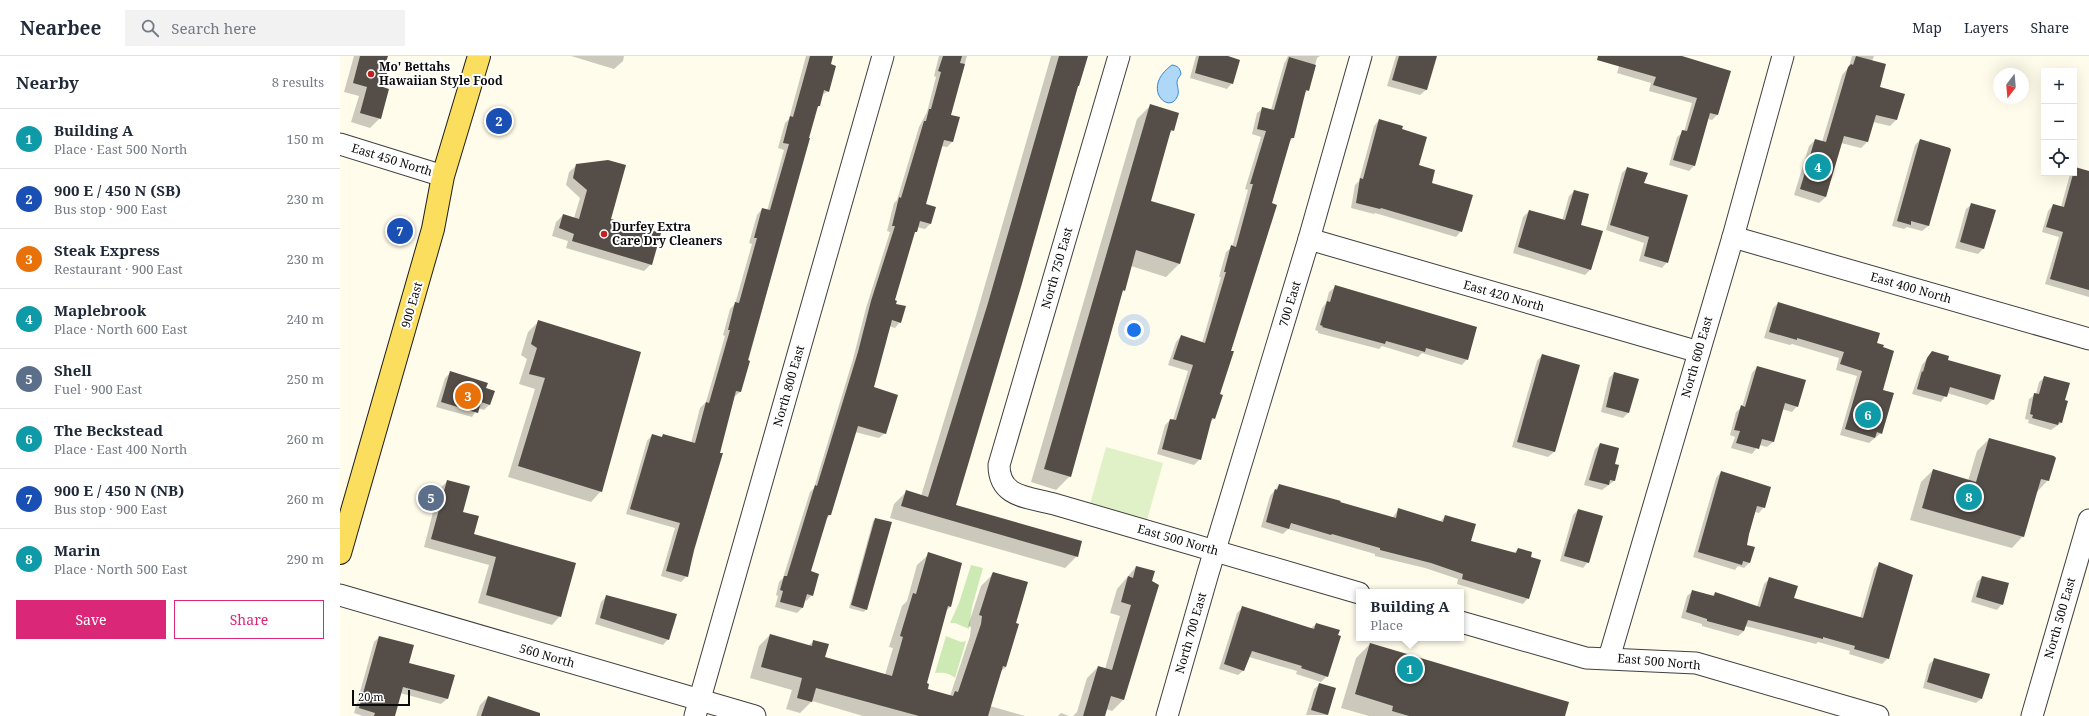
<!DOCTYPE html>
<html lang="en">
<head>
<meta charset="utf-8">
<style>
	body { margin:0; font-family:"Noto Serif",serif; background:#f2f2f3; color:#1f2937 }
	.controls { position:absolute; right:12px; top:12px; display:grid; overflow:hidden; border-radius:0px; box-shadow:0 4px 16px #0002 }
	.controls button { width:36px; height:36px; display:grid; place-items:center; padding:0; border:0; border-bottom:1px solid #e0e1e3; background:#fff; color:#1f2937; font:20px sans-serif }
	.compass { position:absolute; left:1653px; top:12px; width:36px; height:36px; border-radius:50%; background:#fff; box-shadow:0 4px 16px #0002; rotate:196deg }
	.scale { position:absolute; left:12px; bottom:10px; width:58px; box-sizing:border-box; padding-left:4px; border:2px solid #0c0c0c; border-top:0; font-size:11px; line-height:14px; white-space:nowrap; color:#0c0c0c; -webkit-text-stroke:3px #fff; paint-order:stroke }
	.you { position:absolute; left:794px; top:274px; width:14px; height:14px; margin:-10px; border:3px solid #fff; border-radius:50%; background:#1a73e8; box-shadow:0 0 0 6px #1a73e833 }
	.badge { display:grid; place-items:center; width:26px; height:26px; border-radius:50%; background:#db2777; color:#fff; font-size:13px; font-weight:700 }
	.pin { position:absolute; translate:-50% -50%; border:2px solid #fff; box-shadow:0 1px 4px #0006 }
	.popup { position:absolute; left:1016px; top:533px; width:108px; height:52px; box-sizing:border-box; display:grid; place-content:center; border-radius:0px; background:#fff; filter:drop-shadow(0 1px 3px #0005); font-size:13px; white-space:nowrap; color:#747a83 }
	.popup b { font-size:15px; color:#1f2937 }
	.popup::after { content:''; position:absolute; left:50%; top:100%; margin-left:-8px; border:8px solid transparent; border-top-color:#fff }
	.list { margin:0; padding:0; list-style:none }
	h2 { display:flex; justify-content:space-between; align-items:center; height:52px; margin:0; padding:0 16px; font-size:17px }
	h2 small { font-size:13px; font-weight:400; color:#747a83 }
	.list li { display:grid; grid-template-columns:26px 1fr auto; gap:12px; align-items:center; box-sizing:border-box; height:60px; padding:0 16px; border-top:1px solid #e0e1e3 }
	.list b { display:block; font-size:15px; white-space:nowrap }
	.list p { margin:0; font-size:13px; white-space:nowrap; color:#747a83 }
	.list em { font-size:13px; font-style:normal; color:#747a83 }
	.actions { display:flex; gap:8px; padding:12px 16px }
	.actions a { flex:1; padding:9px 0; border:1px solid #db2777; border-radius:0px; text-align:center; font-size:14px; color:#db2777 }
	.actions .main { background:#db2777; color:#fff }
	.icon { flex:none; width:22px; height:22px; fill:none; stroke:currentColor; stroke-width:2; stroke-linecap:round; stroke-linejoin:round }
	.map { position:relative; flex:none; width:1749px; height:660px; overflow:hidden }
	header { display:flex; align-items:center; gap:24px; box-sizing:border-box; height:56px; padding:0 20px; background:#fff; border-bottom:1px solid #e0e1e3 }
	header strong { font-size:19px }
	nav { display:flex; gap:22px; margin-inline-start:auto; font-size:14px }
	.search { width:280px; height:36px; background:#f2f2f3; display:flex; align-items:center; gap:10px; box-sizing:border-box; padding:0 14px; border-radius:0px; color:#747a83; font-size:15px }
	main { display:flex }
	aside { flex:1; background:#fff }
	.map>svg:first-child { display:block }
	.green { fill:#cdeab5 }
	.pitch { fill:#e0f1c7 }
	.water { fill:#afd8f8; stroke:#3489d0 }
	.shadow { fill:#0003 }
	.building { fill:#554e48 }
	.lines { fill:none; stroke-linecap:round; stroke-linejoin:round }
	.minor-casing { stroke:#3f3f3f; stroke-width:23 }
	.major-casing { stroke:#1d1d1d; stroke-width:24 }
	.minor { stroke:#fff; stroke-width:21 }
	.major { stroke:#fcde5e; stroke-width:22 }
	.poi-dot { fill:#bf2221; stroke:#fff; stroke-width:1.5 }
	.labels { text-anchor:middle; stroke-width:4; stroke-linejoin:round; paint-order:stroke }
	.poi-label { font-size:12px; font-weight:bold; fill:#0c0c0c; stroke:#fff; text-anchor:start }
	.street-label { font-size:12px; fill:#0c0c0c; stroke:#fff }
</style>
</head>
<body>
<header>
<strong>Nearbee</strong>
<div class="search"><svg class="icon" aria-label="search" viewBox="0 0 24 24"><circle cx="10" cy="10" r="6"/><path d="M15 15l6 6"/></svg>Search here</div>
<nav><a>Map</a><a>Layers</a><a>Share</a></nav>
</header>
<main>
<aside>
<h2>Nearby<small>8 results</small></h2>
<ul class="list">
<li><span class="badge" style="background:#0f9aa8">1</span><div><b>Building A</b><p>Place · East 500 North</p></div><em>150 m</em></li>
<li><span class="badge" style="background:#1a4fb4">2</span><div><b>900 E / 450 N (SB)</b><p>Bus stop · 900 East</p></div><em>230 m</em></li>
<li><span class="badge" style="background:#e8710a">3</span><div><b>Steak Express</b><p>Restaurant · 900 East</p></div><em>230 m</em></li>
<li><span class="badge" style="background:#0f9aa8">4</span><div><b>Maplebrook</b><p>Place · North 600 East</p></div><em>240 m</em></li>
<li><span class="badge" style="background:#5c6f8a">5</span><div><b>Shell</b><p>Fuel · 900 East</p></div><em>250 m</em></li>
<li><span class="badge" style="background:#0f9aa8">6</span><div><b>The Beckstead</b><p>Place · East 400 North</p></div><em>260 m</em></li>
<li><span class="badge" style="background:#1a4fb4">7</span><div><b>900 E / 450 N (NB)</b><p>Bus stop · 900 East</p></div><em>260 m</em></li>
<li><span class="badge" style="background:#0f9aa8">8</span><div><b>Marin</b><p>Place · North 500 East</p></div><em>290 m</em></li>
</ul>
<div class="actions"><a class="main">Save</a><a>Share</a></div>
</aside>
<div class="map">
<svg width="1749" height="660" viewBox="0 0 1749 660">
	<rect width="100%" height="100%" fill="#fffceb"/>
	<g class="green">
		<polygon points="631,509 643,512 632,551 629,573 615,567 610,567 619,547"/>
		<path d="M 606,580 L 621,586 L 626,585 L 615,622 C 610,617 603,616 595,617 Z"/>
	</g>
	<polygon class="pitch" points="766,391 823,407 807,464 750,448"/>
	<path class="water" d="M 832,9 C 838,10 840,12 841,18 C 840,20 837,23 837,26 C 837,31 840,36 837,41 C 829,59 800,32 832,9 Z"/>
	<g class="shadow">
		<polygon points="14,0 47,0 44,10 40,62 30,72 11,66 19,40 4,36"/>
		<polygon points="231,0 284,0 283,5 274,13"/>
		<polygon points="466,0 492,0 490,9 488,35 481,40 479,50 476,53 400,336 394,341 379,397 382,398 347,520 341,526 321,520 335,472 286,458 307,385 312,379 321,382 323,379 351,387 360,352 366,346 385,280 383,279 390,253 395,248 412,188 409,187 417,159 422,153 427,155 444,94 438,92 445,67 449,63"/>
		<polygon points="599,0 627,0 610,60 612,86 607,91 601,90 585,149 591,167 585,173 577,171 574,178 554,245 560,266 555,272 549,270 532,332 545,377 539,382 515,376 490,459 485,464 470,516 472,539 466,545 465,544 462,552 457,557 435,551 438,540 436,539 439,526 443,522 470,436 474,432 513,303 526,252 550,176 547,175 554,147 557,144 579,71 587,56 596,21 594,20"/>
		<polygon points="711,0 747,0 615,450 737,500 725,512 550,462 554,448 566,436 581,440 636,260"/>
		<polygon points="856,0 884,0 892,27 887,33 850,22"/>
		<polygon points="948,0 980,0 977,2 968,34 964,38 953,82 949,86 890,295 874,362 870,367 860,403 854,409 817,398 825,369 830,364 833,364 848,315 828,309 836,286 841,280 862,287 881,221 879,221 886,196 892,191 908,134 905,133 921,81 912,78 917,57 923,52 931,54 944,8"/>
		<polygon points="1056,0 1096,0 1086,34 1080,39 1047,30"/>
		<polygon points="1282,0 1337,0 1390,16 1377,59 1372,64 1368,63 1354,110 1349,115 1329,109 1337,81 1344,76 1352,47 1309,35 1311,27 1277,17"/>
		<polygon points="1512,0 1534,0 1532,5 1539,31 1563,38 1556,64 1550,70 1533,66 1527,86 1521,92 1501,87 1486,141 1479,147 1454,139 1469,90 1475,84 1482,86 1502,19 1509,11"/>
		<polygon points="810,50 833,74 829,78 809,145 840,207 826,221 791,210 784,234 782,237 730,420 716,434 691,426 797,63"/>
		<polygon points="1039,64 1060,74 1078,110 1121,175 1116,181 1035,157 1034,158 1011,152 1015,129 1019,125 1034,70"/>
		<polygon points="1580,84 1609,93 1588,170 1582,175 1567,171 1564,173 1552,170 1575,89"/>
		<polygon points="237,109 270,163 311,208 304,215 226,192 228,185 212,180 216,166 223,159 234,162 240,142 226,129 229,116"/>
		<polygon points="1287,112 1303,128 1327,206 1322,212 1299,205 1304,187 1266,174 1282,117"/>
		<polygon points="1736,112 1749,116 1749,241 1705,228 1719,181 1702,176 1708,155 1713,149 1721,151 1730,118 1734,117"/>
		<polygon points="1234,135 1239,169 1262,176 1250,214 1245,219 1173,197 1183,161 1189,155 1222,165 1229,140"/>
		<polygon points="1632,148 1655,155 1643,193 1638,198 1615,192 1626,153"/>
		<polygon points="995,231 1127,303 1122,309 1082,297 1078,301 1042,290 1039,293 978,277 978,275 975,274 982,252 986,247 989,236"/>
		<polygon points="1438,247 1536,287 1541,377 1529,387 1500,379 1517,320 1496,314 1499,302 1452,288 1450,289 1424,282 1433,252"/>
		<polygon points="199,265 261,435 251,446 168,421 195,333 179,328 187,303 181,299 188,276"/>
		<polygon points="1592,296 1607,304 1653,343 1647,349 1607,337 1601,346 1572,338 1582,309"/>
		<polygon points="1202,299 1239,310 1214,396 1208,401 1172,391 1197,305"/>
		<polygon points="1417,311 1457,350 1452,356 1442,353 1433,386 1427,391 1419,389 1412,398 1391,392 1395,381 1390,379 1396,356 1402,351 1412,317"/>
		<polygon points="110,317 153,335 149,349 144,354 138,352 132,361 96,351 105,322"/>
		<polygon points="1274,317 1288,357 1283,362 1261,356 1269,322"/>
		<polygon points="1705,321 1723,345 1727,346 1721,367 1711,374 1688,367 1689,364 1685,363 1689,343 1696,338 1699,326"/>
		<polygon points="1649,383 1708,424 1696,437 1683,480 1672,492 1570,464 1581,426 1593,414 1628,425 1637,395"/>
		<polygon points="1260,388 1274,408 1278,410 1274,425 1262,434 1244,429 1255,393"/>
		<polygon points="1381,416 1424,451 1419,457 1415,456 1406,489 1409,507 1404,512 1398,510 1395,514 1353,501 1376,422"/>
		<polygon points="108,425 133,479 220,560 212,569 138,547 149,509 84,491 99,433"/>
		<polygon points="939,429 1052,462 1059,453 1100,466 1105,460 1130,485 1173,498 1178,493 1188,542 1183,548 1117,528 1118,523 1085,512 1035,500 1035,498 948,473 943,478 921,471 930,440"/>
		<polygon points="1238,454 1248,506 1243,512 1220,505 1233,459"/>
		<polygon points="536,463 526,553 524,556 509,552 533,465"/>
		<polygon points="589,498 610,551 605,556 586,628 587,633 610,640 630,580 631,571 628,570 641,530 654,517 675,567 678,568 666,611 660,616 650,650 685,660 523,660 472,645 460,657 446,653 452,634 410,622 419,590 430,579 468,590 474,585 484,602 545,619 553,592 549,591 562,550 567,545 577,509"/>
		<polygon points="1540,507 1548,602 1542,608 1509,598 1510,595 1478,586 1476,588 1405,570 1404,575 1398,580 1362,570 1362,568 1341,562 1347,540 1353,535 1372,540 1375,537 1417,551 1424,528 1429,523 1453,543 1520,562 1534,513"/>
		<polygon points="796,511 784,643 772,655 766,653 764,660 733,660 737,656 747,622 758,611 765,613 780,560 770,557 777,533"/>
		<polygon points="1642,521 1662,548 1657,554 1631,546 1637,526"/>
		<polygon points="267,540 328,583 323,589 255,568 261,546"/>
		<polygon points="902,552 970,573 976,568 987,620 981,626 956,618 957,615 909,601 904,614 898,619 879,613 897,557"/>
		<polygon points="39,581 68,607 113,619 107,643 101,648 60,637 53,660 23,660 14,657 34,586"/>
		<polygon points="1030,588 1225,660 1029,660 1001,652 1016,602"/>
		<polygon points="1595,603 1642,642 1636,647 1583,632 1589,608"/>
		<polygon points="980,628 987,659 966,659 974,633"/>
		<polygon points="148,641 195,660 136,660 140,649"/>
		<polygon points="721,657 729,660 718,660"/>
	</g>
	<g class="building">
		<polygon points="20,0 48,0 45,9 49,10 43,31 49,33 41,63 20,57 27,31 13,27"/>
		<polygon points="470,0 493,0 491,8 496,10 489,36 484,34 480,50 478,50 469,82 470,82 408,304 410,305 401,336 396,335 380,397 383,397 354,494 348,521 326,515 340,467 290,453 312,378 322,381 323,378 355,387 366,346 369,347 390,274 388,274 395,246 399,247 417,182 414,182 422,152 430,154 449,88 443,87 450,60 453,61"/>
		<polygon points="603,0 622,0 620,7 625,8 611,59 620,61 613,86 604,84 586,148 596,151 591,168 580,165 577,176 575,176 555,244 557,245 556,248 566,250 561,267 552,264 534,331 558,339 546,378 518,370 491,459 488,459 471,515 479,518 473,540 467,538 463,552 440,546 443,535 440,534 444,520 447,520 475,429 477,430 518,296 531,245 555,170 552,170 559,141 561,142 584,65 586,65 589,53 591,53 601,16 598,15"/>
		<polygon points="719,0 748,0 739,30 738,30 681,231 616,449 742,485 738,501 561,450 566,434 588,441 648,247"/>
		<polygon points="859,0 888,0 900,4 893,28 855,17"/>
		<polygon points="1059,0 1097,0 1087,34 1052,24"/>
		<polygon points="1258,0 1342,0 1391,15 1378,59 1370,57 1355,110 1333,104 1342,74 1347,75 1357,42 1313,29 1316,21 1257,4"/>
		<polygon points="1516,0 1546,8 1540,31 1565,38 1557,64 1536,59 1528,86 1504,80 1486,141 1460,133 1475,83 1486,86 1508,11 1511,8 1513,9"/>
		<polygon points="949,1 976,9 969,35 966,34 954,82 951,82 932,147 937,149 891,295 894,295 880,338 883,339 875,363 872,362 861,404 822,393 830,363 836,364 853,309 833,303 841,279 865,287 886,216 884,216 891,189 896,191 913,128 910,128 926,75 917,73 922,51 934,54"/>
		<polygon points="810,48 839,57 834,75 831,74 811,145 855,158 840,208 796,194 785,235 783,234 731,421 704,413"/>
		<polygon points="1039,63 1063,70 1062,73 1087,81 1079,109 1095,114 1092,127 1133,139 1122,176 1041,152 1040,153 1016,147 1020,122 1023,123"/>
		<polygon points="1580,83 1610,92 1611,94 1589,170 1571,165 1571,169 1557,165"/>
		<polygon points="268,104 286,109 271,163 321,177 312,209 232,185 234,178 219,172 223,158 239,163 247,134 233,122 236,108"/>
		<polygon points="1287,111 1308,117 1304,127 1348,139 1328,207 1304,200 1309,181 1270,169"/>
		<polygon points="1735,111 1749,115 1749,234 1710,223 1723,176 1706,171 1713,148 1724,151"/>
		<polygon points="1234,134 1249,138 1241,169 1263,175 1251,214 1178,191 1189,154 1225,164"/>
		<polygon points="1631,147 1656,154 1644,193 1620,186"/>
		<polygon points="995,229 1137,271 1128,304 1086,292 1085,296 1046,285 1045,288 982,271 983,270 980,269 987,245 990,246"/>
		<polygon points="1438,246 1540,277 1537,287 1544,289 1543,291 1554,295 1543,334 1554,337 1542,378 1537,376 1535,382 1505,373 1522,315 1500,308 1504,296 1457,282 1457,284 1429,276"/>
		<polygon points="198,264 301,296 262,436 178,410 205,322 189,318 197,292 191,288"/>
		<polygon points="1592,295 1609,300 1608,304 1661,319 1654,344 1610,331 1607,341 1577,333 1582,315 1583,316 1587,302"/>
		<polygon points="1202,298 1240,309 1215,396 1177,386"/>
		<polygon points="1417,310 1466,324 1458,351 1445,347 1434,386 1422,383 1419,393 1396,387 1400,375 1394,374 1401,349 1405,351"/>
		<polygon points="110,315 148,327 146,332 155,335 150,349 141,346 138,357 101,346"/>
		<polygon points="1274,316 1299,323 1289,357 1266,351"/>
		<polygon points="1704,320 1730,327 1725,344 1728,345 1722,367 1719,366 1718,369 1692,362 1693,359 1690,358 1694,337 1699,338"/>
		<polygon points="1649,382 1714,400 1716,402 1709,425 1701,423 1684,481 1582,452 1593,413 1636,426"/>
		<polygon points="1260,387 1279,392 1275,408 1279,409 1275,425 1270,424 1269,429 1249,424"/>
		<polygon points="1381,415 1431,431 1425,452 1417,450 1409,478 1407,489 1415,491 1410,507 1403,505 1402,509 1358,496"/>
		<polygon points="107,424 130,430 123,456 139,460 134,478 236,507 221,561 146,539 156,501 91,483"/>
		<polygon points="939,428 1001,445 1000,446 1056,462 1058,452 1103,466 1105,459 1136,468 1131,485 1176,497 1178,492 1192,496 1191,501 1201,504 1189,543 1122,523 1123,518 1091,507 1040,494 1040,492 992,478 991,479 951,467 949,473 926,466 935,433 937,434"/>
		<polygon points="1238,453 1263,460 1249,507 1224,500"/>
		<polygon points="535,462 552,466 527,554 511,549"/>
		<polygon points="588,496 622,507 611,551 608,550 587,627 589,628 588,633 613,640 615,635 618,636 641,568 642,560 639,559 652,518 653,516 688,526 676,567 679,568 666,611 663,610 648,660 579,660 476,632 472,646 457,642 462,622 421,611 430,578 472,590 473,584 489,588 485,601 552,620 563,581 560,580 573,537 576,538"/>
		<polygon points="1539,506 1573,519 1549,603 1514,593 1515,590 1483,581 1483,583 1408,564 1404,575 1367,565 1367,563 1346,556 1352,534 1374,540 1375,536 1420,551 1429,521 1458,530 1454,542 1523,562"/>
		<polygon points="796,510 815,515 812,525 819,529 784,644 771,640 765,660 743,660 758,610 772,614 791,549 781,546 788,520 793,522"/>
		<polygon points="1642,520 1669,527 1663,549 1636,541"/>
		<polygon points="266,539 337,558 329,584 260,562"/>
		<polygon points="902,550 974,573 976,567 1000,574 998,579 1001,580 988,621 961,612 962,610 912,595 904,615 884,608"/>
		<polygon points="39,580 74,589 69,607 115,619 108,643 63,631 55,660 34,660 35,657 19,652"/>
		<polygon points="1030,587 1229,646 1225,660 1069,660 1052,655 1053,650 1015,638"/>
		<polygon points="1594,602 1650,618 1642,643 1587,626"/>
		<polygon points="979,627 996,632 988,659 971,654"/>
		<polygon points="148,640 200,657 200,660 141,660"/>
	</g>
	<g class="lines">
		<defs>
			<g id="minor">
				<path d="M 779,0 L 659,409 C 659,442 689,441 714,448 L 1019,537"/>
				<polyline points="0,88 103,120"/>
				<polyline points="1393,181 1749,283"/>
				<polyline points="969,183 1359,296"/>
				<polyline points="0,539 415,660"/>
				<polyline points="1121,566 1246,602 1356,607 1538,660"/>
				<polyline points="1269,602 1393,181 1443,0"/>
				<polyline points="355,660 543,0"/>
				<polyline points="827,660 868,517 969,183 1021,0"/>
				<polyline points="1692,660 1749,464"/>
			</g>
			<polyline id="major" points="0,497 93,173 103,120 139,0"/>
		</defs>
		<use href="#minor" class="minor-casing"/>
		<use href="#major" class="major-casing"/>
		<use href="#minor" class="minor"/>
		<use href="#major" class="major"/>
	</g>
	<g class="poi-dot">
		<circle cx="31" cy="18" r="4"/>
		<circle cx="264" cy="178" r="4"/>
	</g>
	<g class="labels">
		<g class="poi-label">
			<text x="39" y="15">Mo' Bettahs<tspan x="39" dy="14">Hawaiian Style Food</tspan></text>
			<text x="272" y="175">Durfey Extra<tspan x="272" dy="14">Care Dry Cleaners</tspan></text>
		</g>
		<g class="street-label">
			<text transform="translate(52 104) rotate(17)" y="4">East 450 North</text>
			<text transform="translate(717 212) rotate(-74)" y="4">North 750 East</text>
			<text transform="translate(1571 232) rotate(16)" y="4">East 400 North</text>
			<text transform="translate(1164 240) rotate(16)" y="4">East 420 North</text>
			<text transform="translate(950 248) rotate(-73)" y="4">700 East</text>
			<text transform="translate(72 249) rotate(-74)" y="4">900 East</text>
			<text transform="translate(1357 301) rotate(-74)" y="4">North 600 East</text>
			<text transform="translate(449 330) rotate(-74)" y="4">North 800 East</text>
			<text transform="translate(838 484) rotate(16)" y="4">East 500 North</text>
			<text transform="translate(1720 562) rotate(-74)" y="4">North 500 East</text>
			<text transform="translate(851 577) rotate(-74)" y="4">North 700 East</text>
			<text transform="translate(207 600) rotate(16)" y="4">560 North</text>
			<text transform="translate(1319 606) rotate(5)" y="4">East 500 North</text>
		</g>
	</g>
</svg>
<div class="controls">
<button>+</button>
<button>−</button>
<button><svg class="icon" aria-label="locate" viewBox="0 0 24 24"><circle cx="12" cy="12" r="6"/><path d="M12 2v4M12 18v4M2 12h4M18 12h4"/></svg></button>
</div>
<svg class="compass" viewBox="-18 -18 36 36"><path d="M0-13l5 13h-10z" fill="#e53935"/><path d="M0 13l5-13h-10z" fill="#747a83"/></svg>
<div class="scale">20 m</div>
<div class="you"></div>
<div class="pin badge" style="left:1070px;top:613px;background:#0f9aa8">1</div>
<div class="popup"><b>Building A</b>Place</div>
<div class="pin badge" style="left:159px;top:65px;background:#1a4fb4">2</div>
<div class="pin badge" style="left:128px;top:340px;background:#e8710a">3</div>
<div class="pin badge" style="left:1478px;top:111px;background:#0f9aa8">4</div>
<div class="pin badge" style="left:91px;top:442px;background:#5c6f8a">5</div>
<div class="pin badge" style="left:1528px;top:359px;background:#0f9aa8">6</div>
<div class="pin badge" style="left:60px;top:175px;background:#1a4fb4">7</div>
<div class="pin badge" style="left:1629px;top:441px;background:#0f9aa8">8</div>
</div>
</main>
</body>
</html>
